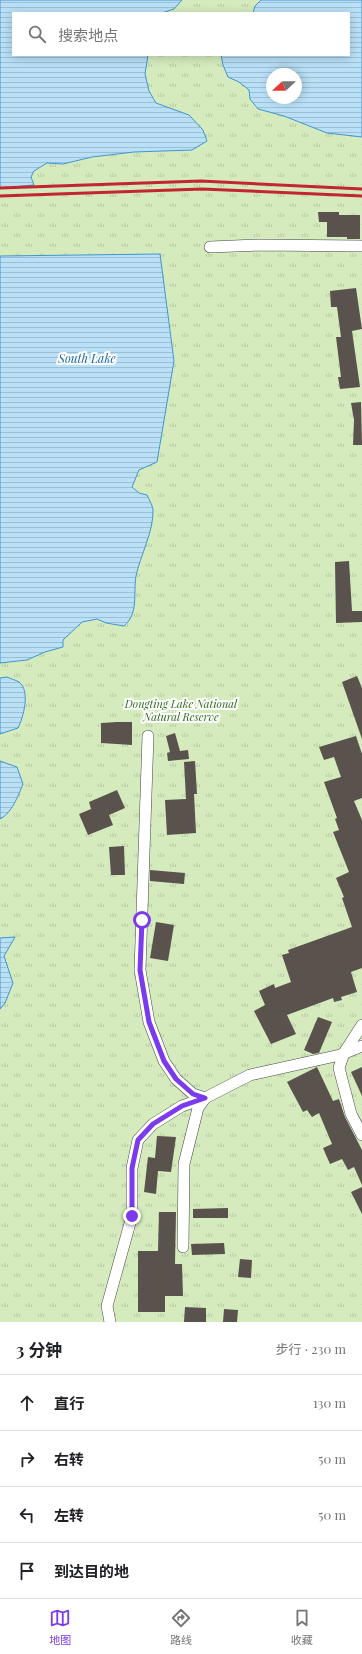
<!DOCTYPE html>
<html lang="zh">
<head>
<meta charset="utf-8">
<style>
	body { margin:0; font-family:"Playfair Display","Noto Sans SC",serif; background:#f2f2f2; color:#202124 }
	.compass { position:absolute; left:266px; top:68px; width:36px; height:36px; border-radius:50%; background:#fff; box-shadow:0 2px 10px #0003; rotate:248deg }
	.stop { position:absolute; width:12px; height:12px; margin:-9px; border:3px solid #7c3aed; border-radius:50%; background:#fff }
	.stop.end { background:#7c3aed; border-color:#fff; box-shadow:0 1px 4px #0008 }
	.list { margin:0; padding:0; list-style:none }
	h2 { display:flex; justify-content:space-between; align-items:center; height:52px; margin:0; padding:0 16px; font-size:17px }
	h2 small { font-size:13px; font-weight:400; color:#757577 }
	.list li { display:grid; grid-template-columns:26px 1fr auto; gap:12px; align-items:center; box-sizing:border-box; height:56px; padding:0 16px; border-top:1px solid #e0e0e0 }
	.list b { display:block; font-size:15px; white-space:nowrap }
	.list em { font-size:13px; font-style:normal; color:#757577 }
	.icon { flex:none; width:22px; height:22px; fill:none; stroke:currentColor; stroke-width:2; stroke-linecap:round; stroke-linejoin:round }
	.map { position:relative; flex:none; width:362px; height:1322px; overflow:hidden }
	.search { position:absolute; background:#fff; box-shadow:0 2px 10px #0003; left:12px; right:12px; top:12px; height:44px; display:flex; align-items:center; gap:10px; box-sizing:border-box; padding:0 14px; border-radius:0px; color:#757577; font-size:15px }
	.sheet { height:276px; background:#fff }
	nav { display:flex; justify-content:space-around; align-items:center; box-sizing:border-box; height:56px; border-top:1px solid #e0e0e0; background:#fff; font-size:11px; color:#757577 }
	nav a { display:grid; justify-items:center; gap:2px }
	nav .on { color:#7c3aed }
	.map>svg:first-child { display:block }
	.park { fill:url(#park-tufts); fill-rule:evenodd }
	.water { fill:url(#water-rules); stroke:#3f96cf; fill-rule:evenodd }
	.building { fill:#5a524d }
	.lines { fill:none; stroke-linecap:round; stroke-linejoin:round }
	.street-casing { stroke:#444; stroke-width:12 }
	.street { stroke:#fff; stroke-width:11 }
	.rail { stroke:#c4262e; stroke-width:3 }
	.route { stroke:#7c3aed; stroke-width:5 }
	.labels { text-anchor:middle; stroke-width:4; stroke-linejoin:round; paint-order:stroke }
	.park-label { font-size:11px; font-style:italic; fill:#2f6b1f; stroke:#fff }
	.water-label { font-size:12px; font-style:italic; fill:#1768a6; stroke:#fff }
</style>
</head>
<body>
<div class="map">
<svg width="362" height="1322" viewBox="0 0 362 1322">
	<defs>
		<pattern id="park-tufts" width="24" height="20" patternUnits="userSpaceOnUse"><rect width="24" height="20" fill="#d5ebbd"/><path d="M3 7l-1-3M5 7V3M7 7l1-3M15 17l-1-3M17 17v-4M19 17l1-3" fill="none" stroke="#b6c8a1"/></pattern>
		<pattern id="water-rules" width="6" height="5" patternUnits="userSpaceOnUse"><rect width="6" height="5" fill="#b9e0f7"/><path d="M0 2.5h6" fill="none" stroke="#9ebfd3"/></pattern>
	</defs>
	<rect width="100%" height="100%" fill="#fffdf5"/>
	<path class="park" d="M 0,0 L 362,0 L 362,1322 L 0,1322 ZM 13,13 L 349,13 L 349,55 L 13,55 ZM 272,74 L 296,74 L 296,98 L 272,98 Z"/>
	<g class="water">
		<polygon points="0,0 182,0 174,9 162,13 13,13 13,55 148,55 145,74 149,91 156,103 189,115 203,130 207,141 192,150 134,152 92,157 63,164 47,163 34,171 31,177 34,185 0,188"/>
		<path d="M 261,0 L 362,0 L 362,137 L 327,133 L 284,116 L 258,109 L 250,99 L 249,90 L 239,82 L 228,77 L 223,65 L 221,55 L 349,55 L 349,13 L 253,13 L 255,6 ZM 272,74 L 296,74 L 296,98 L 272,98 Z"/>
		<path d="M 160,254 L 174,361 L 157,462 L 139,470 L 132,487 L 139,493 L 147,495 C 149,499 152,505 153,509 C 154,531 140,556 136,576 C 133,594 139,613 124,626 L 106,623 L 97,619 L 82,622 L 63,640 L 63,647 L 45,652 L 27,660 L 0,663 L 0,256 Z"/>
		<path d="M 7,677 C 11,679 16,680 19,682 C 31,691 23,718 18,728 L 0,734 L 0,678 Z"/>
		<path d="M 0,761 L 17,767 L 23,784 C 18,796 12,813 0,819 Z"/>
		<polygon points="15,937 4,956 13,983 5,1003 0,1009 0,938"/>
	</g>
	<g class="building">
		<polygon points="318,212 339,212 339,215 360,215 360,239 347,239 347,237 327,237 327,222 319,222"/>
		<polygon points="356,288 362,329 352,331 360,387 340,389 338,377 341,377 336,337 341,337 337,307 331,307 330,291"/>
		<polygon points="361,402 362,445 353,445 354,420 351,403"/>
		<polygon points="349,561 352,611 362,611 362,622 336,623 335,562"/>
		<polygon points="357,676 362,688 362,739 342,682"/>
		<polygon points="117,722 132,722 132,745 101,743 101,723"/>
		<polygon points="175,733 180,751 188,750 189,759 168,761 167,753 170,752 166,736"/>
		<polygon points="356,736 362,754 362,798 354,801 362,820 362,968 351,972 357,992 341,997 342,1000 334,1002 333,998 287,1015 296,1034 271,1044 254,1011 265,1005 259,991 274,984 275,988 291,982 282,955 289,953 288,950 352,927 342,898 344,897 336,878 349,872 333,832 339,830 335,819 337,818 324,782 341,777 334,757 324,760 319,747"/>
		<polygon points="195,761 197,794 194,794 196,833 167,835 165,800 186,799 184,762"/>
		<polygon points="117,790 125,808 109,815 113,825 88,835 79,814 91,809 89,802"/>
		<polygon points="124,846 125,875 111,875 109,847"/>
		<polygon points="150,870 185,873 184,884 150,881"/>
		<polygon points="156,922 174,925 168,961 150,958"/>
		<polygon points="318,1017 332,1022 319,1053 313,1054 304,1050"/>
		<polygon points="317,1067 333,1101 339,1099 345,1117 362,1150 362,1185 354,1167 348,1170 342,1159 330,1164 323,1148 332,1144 319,1113 312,1117 307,1110 303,1112 287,1082"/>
		<polygon points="362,1067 362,1096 351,1072"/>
		<polygon points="157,1136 176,1137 171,1172 158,1171 156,1194 144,1192 148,1157 155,1158"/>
		<polygon points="362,1187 362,1214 351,1192"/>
		<polygon points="228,1208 228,1218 193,1218 193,1209"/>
		<polygon points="159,1212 176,1212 175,1264 182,1264 183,1296 165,1296 165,1312 138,1312 138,1251 158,1251"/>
		<polygon points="224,1243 225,1254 192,1255 191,1244"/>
		<polygon points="240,1259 252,1260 251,1278 238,1277"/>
		<polygon points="185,1307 206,1308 206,1322 184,1322"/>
		<polygon points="224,1309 238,1310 237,1322 223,1322"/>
	</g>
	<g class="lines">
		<defs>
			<g id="street">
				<polyline points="210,247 259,245 362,246"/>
				<polyline points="148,736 140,970 149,1022 164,1061 176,1079 193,1094 205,1098 250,1075 340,1055 362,1046"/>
				<polyline points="362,1025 344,1053 339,1068 351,1114 362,1135"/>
				<polyline points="183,1247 184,1164 198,1108 205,1098"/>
				<polyline points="110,1322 107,1306 132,1216 132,1168 138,1140 153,1124 182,1106 205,1098"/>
			</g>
		</defs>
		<use href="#street" class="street-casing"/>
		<use href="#street" class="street"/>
		<g class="rail">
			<polyline points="0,188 201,181 362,189"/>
			<polyline points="0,196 202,189 362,196"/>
		</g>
	</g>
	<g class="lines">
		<polyline class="route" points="132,1216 132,1168 138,1140 153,1124 182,1106 205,1098 193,1094 176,1079 164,1061 149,1022 140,970 142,920"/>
	</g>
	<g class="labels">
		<g class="park-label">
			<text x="181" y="708">Dongting Lake National<tspan x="181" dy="13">Natural Reserve</tspan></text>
		</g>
		<g class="water-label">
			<text x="87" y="363">South Lake</text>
		</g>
	</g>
</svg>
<svg class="compass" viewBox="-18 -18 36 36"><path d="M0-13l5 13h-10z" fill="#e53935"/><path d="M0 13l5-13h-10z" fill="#757577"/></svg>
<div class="stop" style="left:142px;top:920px"></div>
<div class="stop end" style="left:132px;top:1216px"></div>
<div class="search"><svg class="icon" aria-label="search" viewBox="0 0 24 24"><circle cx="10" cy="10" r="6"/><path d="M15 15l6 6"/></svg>搜索地点</div>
</div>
<section class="sheet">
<h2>3 分钟<small>步行 · 230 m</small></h2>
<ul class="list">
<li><svg class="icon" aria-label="ahead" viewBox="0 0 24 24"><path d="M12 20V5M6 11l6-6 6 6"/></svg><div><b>直行</b></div><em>130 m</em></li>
<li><svg class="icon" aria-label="right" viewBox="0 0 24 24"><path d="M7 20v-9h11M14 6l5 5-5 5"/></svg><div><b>右转</b></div><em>50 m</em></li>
<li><svg class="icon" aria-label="left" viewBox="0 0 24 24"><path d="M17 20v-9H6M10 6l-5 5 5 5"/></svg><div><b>左转</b></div><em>50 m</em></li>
<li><svg class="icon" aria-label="arrive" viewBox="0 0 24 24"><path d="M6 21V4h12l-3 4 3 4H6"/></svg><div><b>到达目的地</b></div></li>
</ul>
</section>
<nav>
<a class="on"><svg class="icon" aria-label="map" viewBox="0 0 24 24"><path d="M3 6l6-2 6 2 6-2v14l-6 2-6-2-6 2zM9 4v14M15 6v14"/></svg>地图</a>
<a><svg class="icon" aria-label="directions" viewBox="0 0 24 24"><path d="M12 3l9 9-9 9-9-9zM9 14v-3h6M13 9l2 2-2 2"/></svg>路线</a>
<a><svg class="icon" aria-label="saved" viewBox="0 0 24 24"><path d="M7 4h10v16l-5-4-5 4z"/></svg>收藏</a>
</nav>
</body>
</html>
